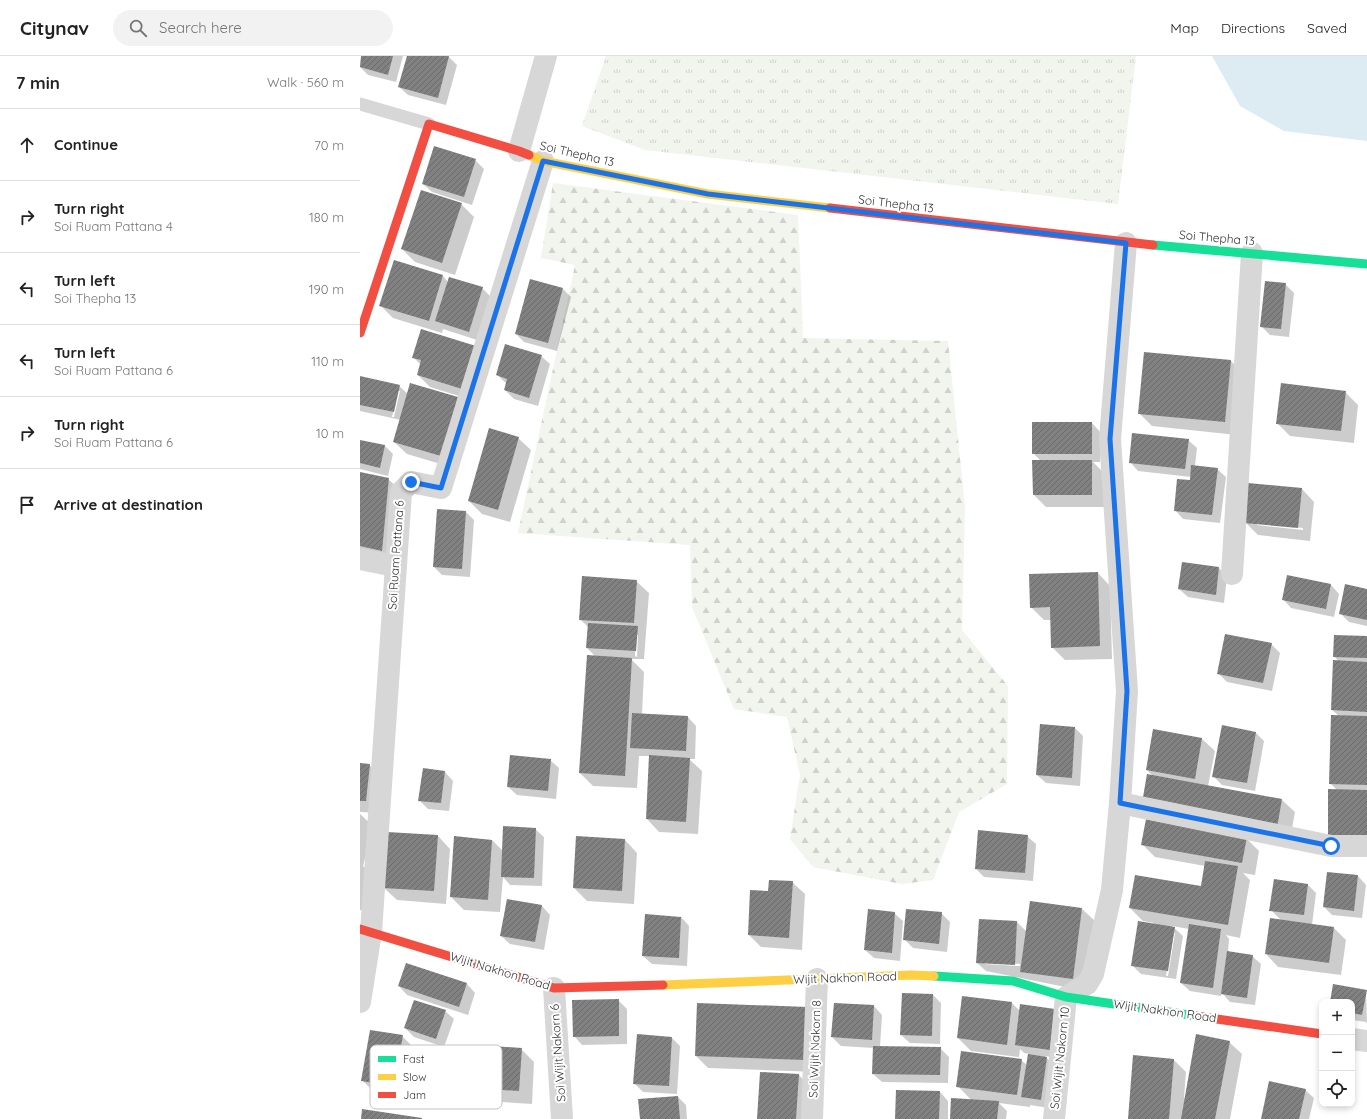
<!DOCTYPE html>
<html lang="en">
<head>
<meta charset="utf-8">
<style>
	body { margin:0; font-family:Quicksand,sans-serif; background:#f2f2f2; color:#222 }
	.controls { position:absolute; right:12px; bottom:12px; display:grid; overflow:hidden; border-radius:8px; box-shadow:0 2px 6px #0003 }
	.controls button { width:36px; height:36px; display:grid; place-items:center; padding:0; border:0; border-bottom:1px solid #e0e0e0; background:#fff; color:#222; font:20px sans-serif }
	.stop { position:absolute; width:12px; height:12px; margin:-9px; border:3px solid #1a73e8; border-radius:50%; background:#fff }
	.stop.end { background:#1a73e8; border-color:#fff; box-shadow:0 1px 4px #0008 }
	.list { margin:0; padding:0; list-style:none }
	h2 { display:flex; justify-content:space-between; align-items:center; height:52px; margin:0; padding:0 16px; font-size:17px }
	h2 small { font-size:13px; font-weight:400; color:#767676 }
	.list li { display:grid; grid-template-columns:26px 1fr auto; gap:12px; align-items:center; box-sizing:border-box; height:72px; padding:0 16px; border-top:1px solid #e0e0e0 }
	.list b { display:block; font-size:15px; white-space:nowrap }
	.list p { margin:0; font-size:13px; white-space:nowrap; color:#767676 }
	.list em { font-size:13px; font-style:normal; color:#767676 }
	.icon { flex:none; width:22px; height:22px; fill:none; stroke:currentColor; stroke-width:2; stroke-linecap:round; stroke-linejoin:round }
	.map { position:relative; flex:none; width:1007px; height:1063px; overflow:hidden }
	header { display:flex; align-items:center; gap:24px; box-sizing:border-box; height:56px; padding:0 20px; background:#fff; border-bottom:1px solid #e0e0e0 }
	header strong { font-size:19px }
	nav { display:flex; gap:22px; margin-inline-start:auto; font-size:14px }
	.search { width:280px; height:36px; background:#f2f2f2; display:flex; align-items:center; gap:10px; box-sizing:border-box; padding:0 14px; border-radius:22px; color:#767676; font-size:15px }
	main { display:flex }
	aside { flex:1; background:#fff }
	.map>svg:first-child { display:block }
	.grass { fill:url(#grass-tufts) }
	.forest { fill:url(#forest-firs) }
	.water { fill:#ddebf3 }
	.shadow { fill:#0003; fill-rule:evenodd }
	.building { fill:url(#building-hatch) }
	.lines { fill:none; stroke-linecap:round; stroke-linejoin:round }
	.lane { stroke:#d7d7d7; stroke-width:13 }
	.street { stroke:#d7d7d7; stroke-width:22 }
	.fast { stroke:#16e098; stroke-width:9 }
	.slow { stroke:#ffcf43; stroke-width:9 }
	.jam { stroke:#f24e42; stroke-width:9 }
	.route { stroke:#1a73e8; stroke-width:5 }
	.labels { text-anchor:middle; stroke-width:4; stroke-linejoin:round; paint-order:stroke }
	.street-label { font-size:12px; fill:#333; stroke:#fff }
	.key { fill:#fff; stroke:#c2c2c2; stroke-width:1 }
	.key-label { font-size:11px; fill:#333 }
</style>
</head>
<body>
<header>
<strong>Citynav</strong>
<div class="search"><svg class="icon" aria-label="search" viewBox="0 0 24 24"><circle cx="10" cy="10" r="6"/><path d="M15 15l6 6"/></svg>Search here</div>
<nav><a>Map</a><a>Directions</a><a>Saved</a></nav>
</header>
<main>
<aside>
<h2>7 min<small>Walk · 560 m</small></h2>
<ul class="list">
<li><svg class="icon" aria-label="ahead" viewBox="0 0 24 24"><path d="M12 20V5M6 11l6-6 6 6"/></svg><div><b>Continue</b></div><em>70 m</em></li>
<li><svg class="icon" aria-label="right" viewBox="0 0 24 24"><path d="M7 20v-9h11M14 6l5 5-5 5"/></svg><div><b>Turn right</b><p>Soi Ruam Pattana 4</p></div><em>180 m</em></li>
<li><svg class="icon" aria-label="left" viewBox="0 0 24 24"><path d="M17 20v-9H6M10 6l-5 5 5 5"/></svg><div><b>Turn left</b><p>Soi Thepha 13</p></div><em>190 m</em></li>
<li><svg class="icon" aria-label="left" viewBox="0 0 24 24"><path d="M17 20v-9H6M10 6l-5 5 5 5"/></svg><div><b>Turn left</b><p>Soi Ruam Pattana 6</p></div><em>110 m</em></li>
<li><svg class="icon" aria-label="right" viewBox="0 0 24 24"><path d="M7 20v-9h11M14 6l5 5-5 5"/></svg><div><b>Turn right</b><p>Soi Ruam Pattana 6</p></div><em>10 m</em></li>
<li><svg class="icon" aria-label="arrive" viewBox="0 0 24 24"><path d="M6 21V4h12l-3 4 3 4H6"/></svg><div><b>Arrive at destination</b></div></li>
</ul>
</aside>
<div class="map">
<svg width="1007" height="1063" viewBox="0 0 1007 1063">
	<defs>
		<pattern id="grass-tufts" width="24" height="20" patternUnits="userSpaceOnUse"><rect width="24" height="20" fill="#f1f5ed"/><path d="M3 7l-1-3M5 7V3M7 7l1-3M15 17l-1-3M17 17v-4M19 17l1-3" fill="none" stroke="#cfd2cc"/></pattern>
		<pattern id="forest-firs" width="22" height="20" patternUnits="userSpaceOnUse"><rect width="22" height="20" fill="#f1f5ed"/><path d="M5 1l3.5 6h-7zM16 11l3.5 6h-7z" fill="#cfd2cc"/></pattern>
		<pattern id="building-hatch" width="6" height="6" patternUnits="userSpaceOnUse"><rect width="6" height="6" fill="#818181"/><path d="M-1 1l2-2M0 6l6-6M5 7l2-2" fill="none" stroke="#6a6a6a"/></pattern>
	</defs>
	<rect width="100%" height="100%" fill="#fff"/>
	<polygon class="grass" points="246,0 776,0 758,148 285,94 222,70"/>
	<polygon class="forest" points="193,127 438,159 443,282 588,285 605,451 602,574 648,630 647,728 599,756 573,824 542,828 453,811 430,783 440,719 427,661 374,653 332,551 330,489 158,477 215,209 181,202"/>
	<polygon class="water" points="852,0 1007,0 1007,85 924,75 880,50"/>
	<g class="shadow">
		<polygon points="2,0 43,0 36,26 8,19 0,11"/>
		<polygon points="48,0 88,0 97,9 86,49 48,39 39,31"/>
		<polygon points="115,104 124,113 112,149 72,136 63,128"/>
		<polygon points="101,148 114,161 95,219 55,206 42,193"/>
		<polygon points="34,205 83,220 88,226 122,232 131,241 117,284 83,273 82,277 33,262 21,250"/>
		<polygon points="925,228 934,237 929,281 910,279 901,270"/>
		<polygon points="203,233 211,241 197,295 164,286 156,278"/>
		<polygon points="62,274 115,345 70,331 58,319 61,309 53,301"/>
		<polygon points="181,300 190,308 178,350 154,343 145,334 147,328 137,319"/>
		<polygon points="871,305 883,318 877,379 792,370 779,357"/>
		<path d="M 0,321 L 39,330 L 48,338 L 94,412 L 47,398 L 34,386 L 41,364 L 0,355 ZM 38,335 L 40,335 L 34,361 L 32,361 Z"/>
		<polygon points="985,336 998,349 994,387 930,380 917,367"/>
		<polygon points="732,367 740,376 740,406 733,406 744,417 744,451 686,451 674,439 681,405 673,397"/>
		<polygon points="158,382 171,394 150,466 122,458 109,445"/>
		<polygon points="828,384 837,392 835,410 857,413 866,421 860,467 823,463 815,454 830,425 831,421 778,415 770,406"/>
		<polygon points="0,385 25,390 33,398 28,420 0,413"/>
		<polygon points="0,417 28,423 41,435 35,507 0,499"/>
		<path d="M 942,433 L 954,446 L 950,485 L 898,479 L 885,466 ZM 897,467 L 943,472 L 943,474 L 897,469 Z"/>
		<polygon points="106,456 114,464 110,521 82,519 74,511"/>
		<polygon points="859,512 867,521 864,547 828,541 819,533"/>
		<polygon points="738,517 750,530 752,603 705,604 692,591 691,564 684,564 671,551"/>
		<path d="M 276,525 L 289,537 L 284,603 L 271,603 L 284,616 L 282,658 L 328,661 L 336,670 L 335,703 L 329,703 L 342,715 L 338,778 L 299,776 L 287,763 L 290,700 L 279,700 L 277,732 L 233,730 L 220,717 L 236,601 L 227,592 L 228,571 L 220,563 ZM 276,579 L 278,579 L 277,601 L 275,600 Z"/>
		<polygon points="971,529 979,538 974,561 931,552 923,543"/>
		<polygon points="1007,534 1007,570 989,566 980,557"/>
		<polygon points="1007,581 1007,796 977,734 970,727 979,660 972,654 979,606 974,600"/>
		<polygon points="911,588 920,597 912,635 867,626 858,617"/>
		<polygon points="715,672 723,680 720,730 686,727 677,719"/>
		<polygon points="794,674 842,683 855,695 848,730 922,744 935,756 930,784 793,720 787,714"/>
		<polygon points="896,677 904,685 895,735 862,729 853,720"/>
		<polygon points="190,704 199,712 196,743 157,739 148,731"/>
		<polygon points="0,708 9,709 22,721 19,757 0,756"/>
		<polygon points="85,716 93,725 89,755 68,753 59,744"/>
		<polygon points="0,758 13,770 3,810 14,821 5,855 0,854"/>
		<polygon points="175,773 184,781 182,830 150,829 143,821 140,856 104,854 91,841 95,782 132,784 143,795"/>
		<polygon points="78,780 90,793 86,848 37,844 24,832"/>
		<polygon points="667,780 676,788 673,825 624,821 616,813"/>
		<path d="M 886,782 L 899,795 L 895,819 L 883,817 L 890,824 L 880,882 L 866,879 L 869,883 L 868,896 L 892,900 L 901,908 L 895,949 L 870,946 L 862,937 L 861,940 L 830,935 L 821,927 L 829,873 L 812,870 L 823,880 L 816,923 L 781,918 L 772,909 L 794,867 L 783,865 L 770,852 L 841,831 L 845,810 L 795,801 L 782,788 ZM 813,877 L 815,877 L 808,920 L 806,920 Z"/>
		<polygon points="265,784 277,797 274,848 227,845 214,832"/>
		<polygon points="998,820 1006,829 1002,862 972,859 964,851"/>
		<polygon points="432,826 445,838 442,894 401,891 389,879 409,836"/>
		<polygon points="948,829 956,837 952,869 973,871 986,884 981,919 918,911 906,898 921,864 911,854"/>
		<polygon points="147,844 182,850 190,859 184,894 150,888 141,880"/>
		<path d="M 722,853 L 735,865 L 725,935 L 626,915 L 617,907 L 620,864 L 657,866 L 667,876 ZM 625,906 L 660,908 L 660,910 L 625,908 Z"/>
		<polygon points="534,857 543,865 540,905 514,902 505,894"/>
		<polygon points="581,857 590,866 587,896 553,892 545,884"/>
		<polygon points="321,861 329,870 327,910 292,908 283,900"/>
		<polygon points="47,908 107,928 115,937 108,959 47,939 39,930"/>
		<polygon points="1006,935 1007,968 1006,966 992,964 992,946 971,946"/>
		<polygon points="573,939 581,947 580,988 550,987 541,979"/>
		<polygon points="603,941 652,947 660,955 698,1002 685,1000 695,1011 689,1052 670,1049 670,1051 639,1047 647,1055 646,1063 591,1063 612,1045 598,1030 661,1004 667,1009 669,998 664,997 660,993 659,1001 611,995 598,982"/>
		<polygon points="258,944 267,953 267,988 222,989 214,980"/>
		<polygon points="475,948 514,950 522,959 520,991 580,992 589,1001 588,1027 522,1026 513,1018 514,992 481,990 472,981"/>
		<polygon points="447,952 458,1016 348,1012 336,1000"/>
		<polygon points="85,955 94,963 84,991 54,981 45,972"/>
		<polygon points="42,980 51,989 42,1038 11,1033 2,1024"/>
		<polygon points="312,982 320,990 317,1038 283,1036 274,1027"/>
		<polygon points="869,986 882,998 870,1063 769,1063 813,1003 826,1016 824,1042 825,1042"/>
		<polygon points="161,993 174,1006 172,1048 126,1045 113,1032"/>
		<polygon points="439,1019 447,1028 445,1063 398,1063"/>
		<polygon points="945,1034 954,1042 949,1063 902,1063"/>
		<polygon points="537,1035 580,1036 588,1045 588,1063 536,1063"/>
		<polygon points="318,1041 326,1049 327,1063 281,1063"/>
	</g>
	<g class="building">
		<polygon points="1,0 33,0 28,19 0,11"/>
		<polygon points="47,0 89,0 78,42 38,31"/>
		<polygon points="74,90 116,103 104,141 62,128"/>
		<polygon points="61,134 102,147 82,207 41,193"/>
		<polygon points="34,204 83,219 69,265 19,250"/>
		<polygon points="89,221 123,231 109,276 75,265"/>
		<polygon points="170,223 203,232 188,287 155,278"/>
		<polygon points="905,225 926,227 921,273 900,271"/>
		<polygon points="61,273 116,290 102,333 57,319 61,304 52,302"/>
		<polygon points="145,288 182,299 169,342 144,334 147,323 136,319"/>
		<polygon points="784,296 871,304 865,366 778,358"/>
		<polygon points="0,320 40,329 34,356 0,349"/>
		<polygon points="50,327 98,341 81,400 33,386"/>
		<polygon points="921,327 986,335 981,375 916,368"/>
		<rect x="672" y="366" width="60" height="32"/>
		<polygon points="129,372 159,381 138,454 108,445"/>
		<polygon points="772,377 829,383 825,413 769,407"/>
		<polygon points="0,384 25,389 20,412 0,407"/>
		<polygon points="672,404 732,404 732,439 673,439"/>
		<polygon points="831,409 858,412 852,459 814,455 817,423 830,424"/>
		<polygon points="0,416 29,422 22,495 0,490"/>
		<polygon points="888,427 942,432 938,472 884,467"/>
		<polygon points="77,453 106,455 102,513 73,511"/>
		<polygon points="822,506 859,511 856,539 818,533"/>
		<polygon points="738,516 740,590 691,592 690,551 670,552 669,518"/>
		<polygon points="927,519 971,528 966,553 922,544"/>
		<polygon points="222,520 277,524 274,567 219,564"/>
		<polygon points="985,528 1007,533 1007,564 979,558"/>
		<polygon points="228,567 278,570 276,595 226,592"/>
		<polygon points="865,578 912,587 903,627 857,618"/>
		<polygon points="974,579 1007,580 1007,602 973,601"/>
		<polygon points="227,599 272,602 265,720 219,717"/>
		<polygon points="973,604 1007,606 1007,656 971,654"/>
		<polygon points="272,657 328,660 326,695 270,692"/>
		<polygon points="971,659 1007,660 1007,729 969,728"/>
		<polygon points="680,668 715,671 712,722 676,719"/>
		<polygon points="862,669 896,676 887,727 852,721"/>
		<polygon points="793,673 842,682 835,723 786,714"/>
		<polygon points="150,699 191,703 188,735 147,731"/>
		<polygon points="289,699 330,702 326,766 286,763"/>
		<polygon points="0,707 10,708 6,745 0,745"/>
		<polygon points="63,712 85,715 81,747 58,745"/>
		<polygon points="787,718 922,743 917,772 782,747"/>
		<polygon points="968,733 1007,734 1007,784 968,783"/>
		<polygon points="786,763 887,781 882,807 781,789"/>
		<polygon points="143,770 176,772 174,822 141,821"/>
		<polygon points="618,774 668,779 665,817 615,813"/>
		<polygon points="27,776 78,779 74,835 23,832"/>
		<polygon points="94,780 132,784 128,844 90,841"/>
		<polygon points="216,780 265,783 262,835 213,832"/>
		<polygon points="845,805 878,810 868,869 769,852 775,819 841,830"/>
		<polygon points="967,816 998,819 994,855 963,851"/>
		<polygon points="914,823 948,828 944,859 909,855"/>
		<polygon points="409,824 433,825 429,882 388,879 390,834 408,835"/>
		<polygon points="147,843 182,849 175,886 140,880"/>
		<polygon points="670,845 722,852 713,923 660,916"/>
		<polygon points="508,853 535,856 532,897 504,894"/>
		<polygon points="546,853 582,856 579,888 543,884"/>
		<polygon points="285,858 321,861 319,902 282,900"/>
		<polygon points="910,862 974,871 969,907 905,898"/>
		<polygon points="619,863 657,865 655,909 616,907"/>
		<polygon points="778,865 815,871 808,915 771,910"/>
		<polygon points="829,868 861,873 853,932 820,927"/>
		<polygon points="867,895 893,899 887,942 861,938"/>
		<polygon points="46,907 107,927 99,951 38,930"/>
		<polygon points="973,928 1007,934 1002,959 992,957 992,946 970,946"/>
		<polygon points="542,937 573,938 572,980 540,979"/>
		<polygon points="602,940 652,946 647,989 597,982"/>
		<polygon points="259,943 259,980 213,981 212,944"/>
		<polygon points="54,944 86,954 76,983 44,972"/>
		<polygon points="337,947 448,951 446,1004 335,1000"/>
		<polygon points="474,947 514,949 512,984 471,981"/>
		<polygon points="660,948 695,953 690,994 655,989"/>
		<polygon points="10,974 43,979 34,1030 1,1025"/>
		<polygon points="277,978 312,981 309,1030 273,1028"/>
		<polygon points="836,978 870,985 855,1063 821,1063"/>
		<polygon points="115,989 162,992 159,1035 112,1032"/>
		<polygon points="513,990 581,991 580,1019 512,1018"/>
		<polygon points="601,995 662,1003 657,1039 596,1031"/>
		<polygon points="668,998 687,1001 681,1044 661,1041"/>
		<polygon points="773,999 814,1003 809,1063 768,1063"/>
		<polygon points="400,1016 439,1018 436,1063 397,1063"/>
		<polygon points="909,1025 946,1033 939,1063 901,1063"/>
		<polygon points="536,1034 580,1035 579,1063 535,1063"/>
		<polygon points="318,1040 320,1063 280,1063 278,1043"/>
		<polygon points="591,1042 639,1045 637,1063 590,1063"/>
		<polygon points="2,1053 62,1062 62,1063 1,1063"/>
	</g>
	<g class="lines">
		<polyline class="lane" points="0,48 69,68"/>
		<g class="street">
			<polyline points="159,95 186,0"/>
			<polyline points="0,503 35,510"/>
			<polyline points="872,518 892,197"/>
			<polyline points="760,747 971,790 1007,790"/>
			<polyline points="194,932 202,1063"/>
			<polyline points="0,946 11,876 41,436 51,426 81,432 183,105"/>
			<polyline points="992,983 1007,985"/>
			<polyline points="452,1063 457,923"/>
			<polyline points="694,1063 706,941 727,928 733,918 752,834 760,747 767,635 750,383 766,187"/>
		</g>
		<g class="fast">
			<polyline points="793,189 1007,208"/>
			<polyline points="574,920 653,925 706,941 836,960"/>
		</g>
		<g class="slow">
			<polyline points="169,99 183,105 348,138 470,152"/>
			<polyline points="303,929 551,919 574,920"/>
		</g>
		<g class="jam">
			<polyline points="470,152 793,189"/>
			<polyline points="0,277 69,68 159,95 169,99"/>
			<polyline points="0,873 194,932 303,929"/>
			<polyline points="836,960 962,978"/>
		</g>
	</g>
	<g class="lines">
		<polyline class="route" points="51,426 81,432 183,105 348,138 766,187 750,383 767,635 760,747 971,790"/>
	</g>
	<g class="labels">
		<g class="street-label">
			<text transform="translate(217 98) rotate(13)" y="4">Soi Thepha 13</text>
			<text transform="translate(536 148) rotate(7)" y="4">Soi Thepha 13</text>
			<text transform="translate(857 182) rotate(5)" y="4">Soi Thepha 13</text>
			<text transform="translate(36 499) rotate(-86)" y="4">Soi Ruam Pattana 6</text>
			<text transform="translate(140 915) rotate(17)" y="4">Wijit Nakhon Road</text>
			<text transform="translate(485 922) rotate(-2)" y="4">Wijit Nakhon Road</text>
			<text transform="translate(805 955) rotate(8)" y="4">Wijit Nakhon Road</text>
			<text transform="translate(455 993) rotate(-88)" y="4">Soi Wijit Nakorn 8</text>
			<text transform="translate(198 997) rotate(-94)" y="4">Soi Wijit Nakorn 6</text>
			<text transform="translate(700 1002) rotate(-84)" y="4">Soi Wijit Nakorn 10</text>
		</g>
	</g>
	<rect x="10" y="989" width="132" height="64" rx="6" class="key"/>
	<rect x="18" y="1000" width="18" height="6" fill="#16e098"/>
	<rect x="18" y="1018" width="18" height="6" fill="#ffcf43"/>
	<rect x="18" y="1036" width="18" height="6" fill="#f24e42"/>
	<g class="key-label">
		<text x="43" y="1007">Fast</text>
		<text x="43" y="1025">Slow</text>
		<text x="43" y="1043">Jam</text>
	</g>
</svg>
<div class="controls">
<button>+</button>
<button>−</button>
<button><svg class="icon" aria-label="locate" viewBox="0 0 24 24"><circle cx="12" cy="12" r="6"/><path d="M12 2v4M12 18v4M2 12h4M18 12h4"/></svg></button>
</div>
<div class="stop" style="left:971px;top:790px"></div>
<div class="stop end" style="left:51px;top:426px"></div>
</div>
</main>
</body>
</html>
